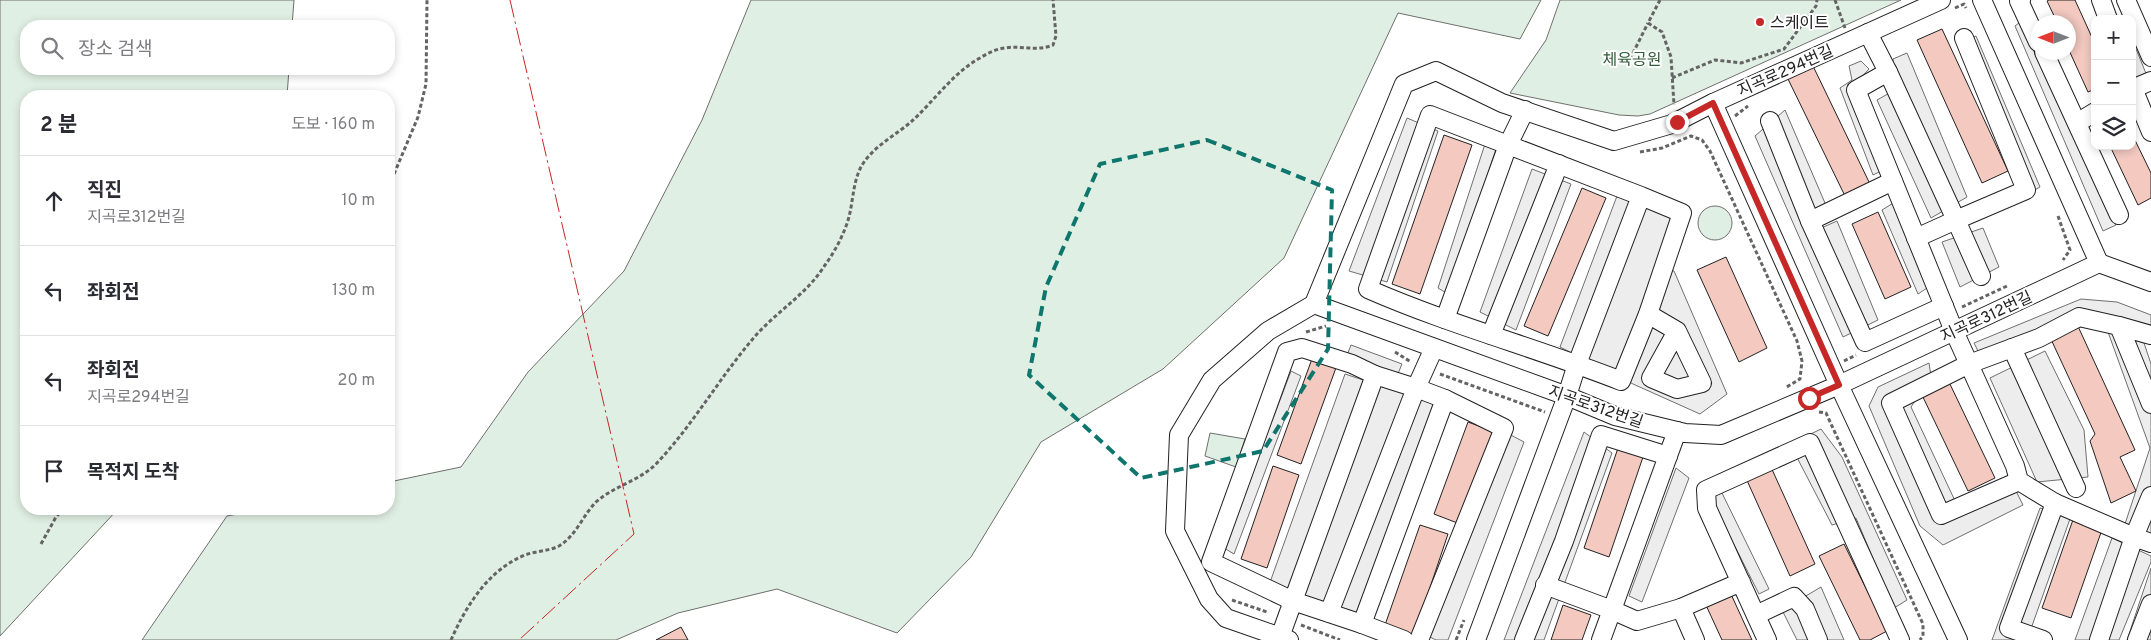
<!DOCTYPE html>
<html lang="ko">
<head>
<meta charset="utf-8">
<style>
	body { margin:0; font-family:Overpass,"Noto Sans KR",sans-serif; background:#f7f7f7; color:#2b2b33 }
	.controls { position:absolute; right:15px; top:15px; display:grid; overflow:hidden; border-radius:10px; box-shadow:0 2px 8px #0003 }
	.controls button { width:45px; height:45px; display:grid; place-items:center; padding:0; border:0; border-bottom:1px solid #e1e1e2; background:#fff; color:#2b2b33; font:25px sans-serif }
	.compass { position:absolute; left:2031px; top:15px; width:45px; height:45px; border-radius:50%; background:#fff; box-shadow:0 2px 8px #0003; rotate:270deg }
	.stop { position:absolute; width:15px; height:15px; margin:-11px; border:4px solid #c62828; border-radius:50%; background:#fff }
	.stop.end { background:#c62828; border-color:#fff; box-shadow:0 1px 5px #0008 }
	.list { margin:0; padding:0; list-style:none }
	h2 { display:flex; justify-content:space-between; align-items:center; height:65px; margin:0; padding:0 20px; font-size:21px }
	h2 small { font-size:16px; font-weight:400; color:#7c7c81 }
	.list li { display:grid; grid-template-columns:32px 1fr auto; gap:15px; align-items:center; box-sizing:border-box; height:90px; padding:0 20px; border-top:1px solid #e1e1e2 }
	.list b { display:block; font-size:19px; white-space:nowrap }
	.list p { margin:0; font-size:16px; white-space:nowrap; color:#7c7c81 }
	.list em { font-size:16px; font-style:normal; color:#7c7c81 }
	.icon { flex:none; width:28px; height:28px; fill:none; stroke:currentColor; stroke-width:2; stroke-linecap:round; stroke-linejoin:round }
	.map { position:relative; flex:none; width:2151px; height:640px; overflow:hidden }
	.search { position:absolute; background:#fff; box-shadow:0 2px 8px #0003; left:20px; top:20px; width:375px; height:55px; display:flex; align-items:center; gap:12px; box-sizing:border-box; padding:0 18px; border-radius:20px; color:#7c7c81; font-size:19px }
	.panel { position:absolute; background:#fff; box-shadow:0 2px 8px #0003; left:20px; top:90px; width:375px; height:425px; border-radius:20px }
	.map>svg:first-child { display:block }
	.green { fill:#e0efe3; stroke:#6f6f6f }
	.parking { fill:#ededed; stroke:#6f6f6f }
	.building { fill:#f3c9c0; stroke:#222 }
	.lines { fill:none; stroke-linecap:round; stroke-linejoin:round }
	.minor-casing { stroke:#222; stroke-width:20 }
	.path { stroke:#646464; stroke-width:3; stroke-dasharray:4 2.5; stroke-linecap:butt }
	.minor { stroke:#fff; stroke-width:18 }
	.power { stroke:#c62828; stroke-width:1; stroke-dasharray:18 4 2.5 4; stroke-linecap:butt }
	.route { stroke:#c62828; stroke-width:6 }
	.marked { fill:none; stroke:#0f766e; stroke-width:4; stroke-dasharray:10 6; stroke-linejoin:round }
	.poi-dot { fill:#c62828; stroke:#fff; stroke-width:2 }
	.labels { text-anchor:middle; stroke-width:4; stroke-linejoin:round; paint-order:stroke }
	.poi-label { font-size:16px; fill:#222; stroke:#fff; text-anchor:start }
	.park-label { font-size:16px; fill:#2f5e38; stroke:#fff }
	.street-label { font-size:16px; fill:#222; stroke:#fff }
</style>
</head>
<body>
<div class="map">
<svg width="2151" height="640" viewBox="0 0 2151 640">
	<rect width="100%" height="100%" fill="#fff"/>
	<g class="green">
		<polygon points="0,0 294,0 292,26 26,26 26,69 289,69 287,96 26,96 26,509 118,509 0,636"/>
		<polygon points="751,0 1541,0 1520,39 1398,13 1284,258 1163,369 1041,442 971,557 897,633 777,589 678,613 616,640 142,640 227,516 264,509 389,509 389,482 461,467 528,372 624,271 702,120"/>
		<polygon points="1560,0 1901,0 1650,114 1638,116 1619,115 1510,93 1546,40"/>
		<circle cx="1715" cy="223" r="17"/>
		<polygon points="1210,433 1245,439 1236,467 1205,456"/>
	</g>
	<g class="parking">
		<polygon points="2020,22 2116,225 2103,231 2015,26"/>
		<polygon points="1976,36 2040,187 2031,192 1969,39"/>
		<polygon points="2132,39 2147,76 2137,80 2132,66"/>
		<polygon points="1907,53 1967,197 1931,218 1877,100 1893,91 1893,59"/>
		<polygon points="1861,61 1869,69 1856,83 1885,169 1873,175 1840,88 1852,80 1849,66"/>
		<polygon points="1785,110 1825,203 1813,212 1819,229 1837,221 1878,320 1843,337 1755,136"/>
		<polygon points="1407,118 1438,131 1387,282 1349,271"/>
		<polygon points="1485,144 1497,146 1448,294 1438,288"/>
		<polygon points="1532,169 1571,184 1516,330 1480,312"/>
		<polygon points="1617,196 1673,214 1658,265 1674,271 1727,394 1700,414 1633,384 1560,347"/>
		<polygon points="1895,202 1927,288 1918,294 1882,210"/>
		<polygon points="1983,228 1999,267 1960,287 1942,242"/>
		<polygon points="2081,299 2117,302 2151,315 2151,329 2082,311 1979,353 1974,343"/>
		<polygon points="2108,332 2144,343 2151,364 2151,535 2124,527 2150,448"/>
		<polygon points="1351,345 1402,364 1397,376 1346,358"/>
		<polygon points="2045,351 2084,430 2088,477 2037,482 1990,378"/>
		<polygon points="1929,363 1931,376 1911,407 1956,503 2009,477 2023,505 1943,545 1920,526 1869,406 1878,387"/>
		<polygon points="1291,371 1301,376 1234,554 1224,548"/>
		<polygon points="1345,374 1436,404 1357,616 1269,585"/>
		<polygon points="1821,429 1842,457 1907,600 1894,608 1856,518 1832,525 1790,444"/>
		<polygon points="1584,432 1612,453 1544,640 1504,640"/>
		<polygon points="1509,434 1524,442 1448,640 1436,640 1430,637"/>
		<polygon points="1676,468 1689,478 1642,602 1629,596"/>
		<polygon points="1721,491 1769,589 1759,594 1709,495"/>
		<polygon points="2040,508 2071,516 2027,640 1992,640"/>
		<polygon points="2112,538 2151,556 2151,562 2119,640 2075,640"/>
		<polygon points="2151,568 2151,640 2127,640"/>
		<polygon points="1821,587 1844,640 1797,640 1782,610"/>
	</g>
	<g class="building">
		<polygon points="2049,0 2075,0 2095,44 2095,89 2088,92 2068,48 2068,22 2057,22 2047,1"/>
		<polygon points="1942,29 2008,171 1982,183 1917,40"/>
		<polygon points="1813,66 1870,184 1845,196 1788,79"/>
		<polygon points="2132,134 2151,173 2151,198 2138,205 2110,146 2132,146"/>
		<polygon points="1444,135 1472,145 1420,294 1392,284"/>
		<polygon points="1582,188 1606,198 1548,336 1524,326"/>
		<polygon points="1878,212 1911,287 1885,299 1852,224"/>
		<polygon points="1726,257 1767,348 1739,362 1697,270"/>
		<polygon points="2076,322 2135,450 2120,457 2136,491 2111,503 2090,441 2095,434 2049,335"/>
		<polygon points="1313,356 1337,365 1301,464 1277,455"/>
		<polygon points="1948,380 1995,478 1968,491 1921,393"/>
		<polygon points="1468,422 1495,432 1460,524 1434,514"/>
		<polygon points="1618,448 1643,457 1609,557 1584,548"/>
		<polygon points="1770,465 1815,564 1790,576 1745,476"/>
		<polygon points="1273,466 1299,475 1267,568 1241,559"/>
		<polygon points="2075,514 2104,524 2071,618 2042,608"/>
		<polygon points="1420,525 1448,534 1414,635 1385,625"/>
		<polygon points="1844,544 1887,631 1870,640 1860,640 1819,556"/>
		<polygon points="1730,592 1752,640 1722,640 1705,603"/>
		<polygon points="1563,605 1591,615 1582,640 1551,640"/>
		<polygon points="681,627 688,640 656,640"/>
	</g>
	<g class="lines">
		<defs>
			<g id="minor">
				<polyline points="1982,0 2099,263"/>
				<polyline points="2021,0 2019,1 2038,42"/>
				<polyline points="2101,0 2108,19"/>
				<polyline points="2126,0 2151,57"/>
				<polyline points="1868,33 1888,72 1856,90 1954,331 2015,466 2019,481 2055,503"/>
				<polyline points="2044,52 2119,215"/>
				<polyline points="1888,72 1956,220 2026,190 1964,38"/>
				<polyline points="2132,86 2151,132"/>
				<polyline points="2132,89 2151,81"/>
				<polyline points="1713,103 1839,385 1958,640"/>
				<polyline points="1770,121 1810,221 1865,342 1944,306"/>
				<polyline points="2077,123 2095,112"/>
				<polyline points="1810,221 1893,181"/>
				<polyline points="1916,238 1956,220 1981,276"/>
				<polyline points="1314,304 1567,396 1615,416 1685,433 1721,435 1839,385 2099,263 2151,282"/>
				<polyline points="1648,314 1677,331 1702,383 1677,389 1651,378 1677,331"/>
				<polyline points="1445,319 1508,145 1525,110"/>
				<polyline points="1491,335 1559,164"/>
				<polyline points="2151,335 2119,326 2151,404"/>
				<polyline points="2012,348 2076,488"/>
				<polyline points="1375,375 1416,388 1434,348"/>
				<polyline points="2019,481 1941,515 1891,403 1969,364 2039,338 2079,317 2119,326"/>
				<polyline points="1545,585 1612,610 1637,621 1681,608 1695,640"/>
				<polyline points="1681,608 1741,582"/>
				<polyline points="1756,615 1794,597 1805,609 1818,640"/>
				<polyline points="1362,624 1404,640"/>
				<polyline points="1280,637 1293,601 1375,375 1352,364 1302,348 1287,352 1211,562 1293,601 1362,624 1445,399 1416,388 1329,613"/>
				<polyline points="1289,640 1226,618 1209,599 1175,531 1179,435 1212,380 1268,331 1314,304 1404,84 1436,71 1502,103 1614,141 1672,124 1713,103 1941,0"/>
				<polyline points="1419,640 1504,428 1445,399"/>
				<path d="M 1476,640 L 1567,396 L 1577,364 L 1641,196 L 1682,213 L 1648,314 L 1621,381 C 1537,348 1450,325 1368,289 L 1430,115 L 1641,196"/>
				<polyline points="1524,640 1564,541 1601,435 1668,456"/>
				<polyline points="1601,640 1677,431"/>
				<polyline points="1767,640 1707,508 1706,490 1810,443 1900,640"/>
				<polyline points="2043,640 2009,628 2055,503 2134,537 2151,496"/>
				<polyline points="2099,640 2134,537 2151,543"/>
				<polyline points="2137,640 2151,604"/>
			</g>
		</defs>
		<use href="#minor" class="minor-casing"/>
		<g class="path">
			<polyline points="1660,0 1648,23 1662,32 1671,57 1674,105"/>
			<polyline points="1835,0 1845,28"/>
			<polyline points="1955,8 1964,4 1966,8"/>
			<polyline points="1627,65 1648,23"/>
			<polyline points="1672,78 1715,60 1741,63 1784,49 1816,6 1817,0"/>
			<polyline points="1735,116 1748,106"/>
			<polyline points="1640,152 1662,148 1691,136 1702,140 1710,151 1797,341 1802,361 1800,379 1785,388"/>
			<polyline points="389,186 418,117 426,84 427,0"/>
			<polyline points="2058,216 2070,250 2063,260"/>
			<polyline points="1962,307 2007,286"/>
			<polyline points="1306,332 1326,326"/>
			<polyline points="1395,352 1411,362"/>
			<polyline points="1844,361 1856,355"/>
			<polyline points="1440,374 1545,412"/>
			<polyline points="1819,412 1826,413 1923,624 1923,636 1920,640"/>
			<polyline points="41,544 56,517 63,509"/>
			<polyline points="1232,600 1267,612"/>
			<polyline points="1301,625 1340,640"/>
			<path d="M 451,640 C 466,606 488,570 525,555 C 536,551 549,551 559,546 C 576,536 583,515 596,502 C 614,486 639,481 656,464 C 694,424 721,375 757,334 C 778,311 806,294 823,268 C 834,253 844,235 849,217 C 853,201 853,184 860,169 C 870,148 895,136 912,121 C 934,101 953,73 980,58 C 988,53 996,49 1005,48 C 1021,45 1036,52 1053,45 L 1056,36 L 1053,0"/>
			<polyline points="1456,640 1464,620"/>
		</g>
		<use href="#minor" class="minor"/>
		<polyline class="power" points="510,0 634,534 519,640"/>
	</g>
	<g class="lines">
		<polyline class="route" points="1677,122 1713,103 1839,385 1809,398"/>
	</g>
	<path class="marked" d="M 1207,140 L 1332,190 L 1328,349 L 1263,451 L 1141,478 L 1029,375 L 1046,287 L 1100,164 Z"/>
	<circle class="poi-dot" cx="1760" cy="22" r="5"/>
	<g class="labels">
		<g class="poi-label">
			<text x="1770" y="28">스케이트</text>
		</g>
		<g class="park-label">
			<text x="1632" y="65">체육공원</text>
		</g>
		<g class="street-label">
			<text transform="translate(1785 70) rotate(-24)" y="6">지곡로294번길</text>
			<text transform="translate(1986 316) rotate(-25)" y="6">지곡로312번길</text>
			<text transform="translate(1596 406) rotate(19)" y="6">지곡로312번길</text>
		</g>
	</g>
</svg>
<div class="controls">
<button>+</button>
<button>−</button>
<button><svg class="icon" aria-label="layers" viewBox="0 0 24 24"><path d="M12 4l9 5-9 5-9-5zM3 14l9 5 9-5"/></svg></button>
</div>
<svg class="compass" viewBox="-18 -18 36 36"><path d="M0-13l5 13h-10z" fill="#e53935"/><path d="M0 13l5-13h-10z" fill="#7c7c81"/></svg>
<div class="stop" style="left:1809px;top:398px"></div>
<div class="stop end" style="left:1677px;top:122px"></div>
<div class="search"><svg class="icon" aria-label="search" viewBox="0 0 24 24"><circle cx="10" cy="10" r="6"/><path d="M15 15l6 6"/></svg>장소 검색</div>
<section class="panel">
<h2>2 분<small>도보 · 160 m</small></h2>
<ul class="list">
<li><svg class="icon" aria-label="ahead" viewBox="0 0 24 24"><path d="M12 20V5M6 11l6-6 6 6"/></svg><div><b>직진</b><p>지곡로312번길</p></div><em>10 m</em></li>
<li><svg class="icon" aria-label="left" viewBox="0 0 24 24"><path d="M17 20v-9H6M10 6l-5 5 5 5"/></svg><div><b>좌회전</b></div><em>130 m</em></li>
<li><svg class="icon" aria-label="left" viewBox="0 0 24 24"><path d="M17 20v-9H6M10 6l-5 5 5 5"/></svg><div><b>좌회전</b><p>지곡로294번길</p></div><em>20 m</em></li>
<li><svg class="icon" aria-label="arrive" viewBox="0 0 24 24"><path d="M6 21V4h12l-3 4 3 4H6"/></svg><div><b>목적지 도착</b></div></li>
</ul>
</section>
</div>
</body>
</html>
